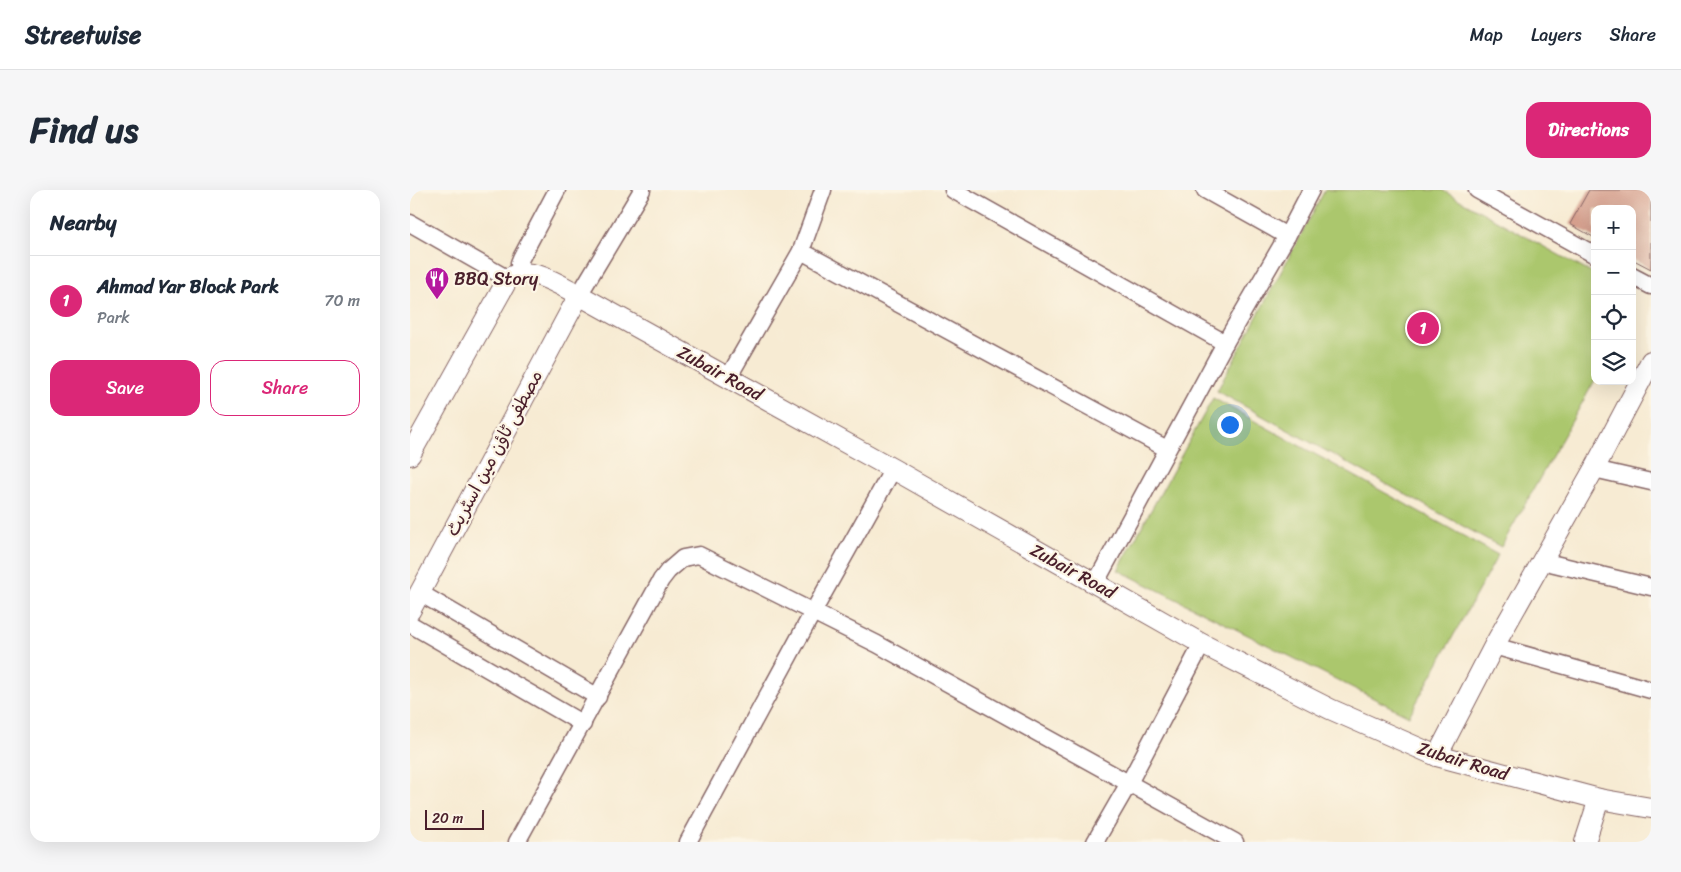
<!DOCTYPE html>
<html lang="en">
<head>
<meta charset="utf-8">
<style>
	body { margin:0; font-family:Sriracha,"Playpen Sans Arabic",sans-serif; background:#f6f6f7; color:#1f2937 }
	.controls { position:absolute; right:15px; top:15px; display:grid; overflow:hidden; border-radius:10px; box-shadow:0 5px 20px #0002 }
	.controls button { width:45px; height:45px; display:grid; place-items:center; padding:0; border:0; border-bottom:1px solid #e0e1e3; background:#fff; color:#1f2937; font:25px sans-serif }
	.scale { position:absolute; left:15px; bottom:12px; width:59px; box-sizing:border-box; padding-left:5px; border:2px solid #4a1f2b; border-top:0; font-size:14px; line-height:18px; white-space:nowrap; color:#4a1f2b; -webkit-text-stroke:4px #fcf5e5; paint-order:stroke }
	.you { position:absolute; left:819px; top:234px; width:18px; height:18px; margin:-12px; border:4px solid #fff; border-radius:50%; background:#1a73e8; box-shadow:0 0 0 8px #1a73e833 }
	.badge { display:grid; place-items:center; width:32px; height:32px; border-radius:50%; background:#db2777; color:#fff; font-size:16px; font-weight:700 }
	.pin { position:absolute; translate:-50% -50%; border:2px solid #fff; box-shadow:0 1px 5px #0006 }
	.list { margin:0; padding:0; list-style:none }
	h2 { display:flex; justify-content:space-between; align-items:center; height:65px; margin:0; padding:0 20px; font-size:21px }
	h2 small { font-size:16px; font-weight:400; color:#747a83 }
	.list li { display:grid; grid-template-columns:32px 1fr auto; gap:15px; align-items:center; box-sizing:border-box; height:90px; padding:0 20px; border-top:1px solid #e0e1e3 }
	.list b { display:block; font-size:19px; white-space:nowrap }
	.list p { margin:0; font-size:16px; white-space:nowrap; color:#747a83 }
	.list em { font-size:16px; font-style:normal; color:#747a83 }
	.actions { display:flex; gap:10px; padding:15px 20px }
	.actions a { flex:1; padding:11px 0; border:1px solid #db2777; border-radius:15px; text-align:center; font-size:18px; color:#db2777 }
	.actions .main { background:#db2777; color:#fff }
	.icon { flex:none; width:28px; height:28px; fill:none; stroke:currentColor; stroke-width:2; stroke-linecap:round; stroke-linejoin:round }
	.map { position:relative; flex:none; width:1241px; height:652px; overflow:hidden; border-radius:15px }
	header { display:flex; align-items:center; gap:30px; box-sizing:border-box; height:70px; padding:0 25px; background:#fff; border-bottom:1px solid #e0e1e3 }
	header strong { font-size:24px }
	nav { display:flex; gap:28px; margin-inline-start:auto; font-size:18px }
	.intro { display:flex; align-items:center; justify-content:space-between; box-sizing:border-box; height:120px; padding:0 30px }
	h1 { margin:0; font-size:35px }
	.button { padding:12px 22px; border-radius:15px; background:#db2777; color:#fff; font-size:18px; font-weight:700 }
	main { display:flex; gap:30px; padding:0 30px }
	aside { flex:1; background:#fff; border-radius:15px; box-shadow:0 5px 20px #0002 }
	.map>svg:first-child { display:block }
	.green { fill:#abc76d; stroke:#7a734c }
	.building { fill:#d59e8c }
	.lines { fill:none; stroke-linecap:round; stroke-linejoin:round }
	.minor-casing { stroke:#876666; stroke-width:19 }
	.tertiary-casing { stroke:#876666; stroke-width:22 }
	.minor { stroke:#fff; stroke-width:16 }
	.tertiary { stroke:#fff; stroke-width:20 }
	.labels { text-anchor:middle; stroke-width:4.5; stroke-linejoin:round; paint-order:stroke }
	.poi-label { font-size:18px; fill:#4a1f2b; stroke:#fcf5e5; text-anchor:start }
	.street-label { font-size:18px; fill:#4a1f2b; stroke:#fcf5e5 }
</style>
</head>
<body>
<header>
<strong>Streetwise</strong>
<nav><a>Map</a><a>Layers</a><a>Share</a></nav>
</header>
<div class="intro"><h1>Find us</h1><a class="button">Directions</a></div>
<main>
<aside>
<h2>Nearby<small></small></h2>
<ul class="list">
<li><span class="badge">1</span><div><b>Ahmad Yar Block Park</b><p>Park</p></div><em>70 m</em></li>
</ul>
<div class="actions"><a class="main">Save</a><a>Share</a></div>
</aside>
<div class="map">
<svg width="1241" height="652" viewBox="0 0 1241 652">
	<rect width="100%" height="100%" fill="#fcf5e5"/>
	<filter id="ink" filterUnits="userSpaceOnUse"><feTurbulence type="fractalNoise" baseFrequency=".02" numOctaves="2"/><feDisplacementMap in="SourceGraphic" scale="10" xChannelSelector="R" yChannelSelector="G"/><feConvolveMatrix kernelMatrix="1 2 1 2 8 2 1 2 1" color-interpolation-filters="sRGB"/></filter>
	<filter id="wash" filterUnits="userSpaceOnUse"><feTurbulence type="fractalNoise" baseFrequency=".0096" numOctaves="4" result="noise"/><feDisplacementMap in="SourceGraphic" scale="20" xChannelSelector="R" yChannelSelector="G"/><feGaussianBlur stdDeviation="1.12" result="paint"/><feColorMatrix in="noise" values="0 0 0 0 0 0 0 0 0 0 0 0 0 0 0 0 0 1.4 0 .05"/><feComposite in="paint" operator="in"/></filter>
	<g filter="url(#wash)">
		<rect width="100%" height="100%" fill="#f7ebd3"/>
		<g class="green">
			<polygon points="915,0 1032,0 1185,85 1185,190 1091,357 807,201"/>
			<polygon points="803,208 1088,365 999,526 708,380"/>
		</g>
		<g id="blocks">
			<polygon class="building" points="1179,0 1241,0 1241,79 1222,69 1222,19 1185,19 1185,48 1160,34"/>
		</g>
	</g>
	<g filter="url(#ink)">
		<use href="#blocks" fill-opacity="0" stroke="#876666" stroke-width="1"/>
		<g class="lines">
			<defs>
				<g id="minor">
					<polyline points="543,0 815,153"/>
					<polyline points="795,0 877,46"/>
					<polyline points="1067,0 1185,65"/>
					<polyline points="0,33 98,89"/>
					<polyline points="391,61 757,259"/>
					<polyline points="110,84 109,73 111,68 147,0"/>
					<polyline points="1222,86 1241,96"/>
					<polyline points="169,105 232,0"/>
					<polyline points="318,188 391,61 413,0"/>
					<polyline points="1184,279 1241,292"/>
					<polyline points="1132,371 1241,397"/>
					<polyline points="685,394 815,153 877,46 901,0"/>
					<polyline points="10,403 188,507"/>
					<polyline points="0,434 173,534"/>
					<polyline points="1084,456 1241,500"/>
					<polyline points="107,652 251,390 258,381 273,368 289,365 467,454 825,652"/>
					<polyline points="278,652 403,422 483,279"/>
					<polyline points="685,652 719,593 792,454"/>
				</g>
				<g id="tertiary">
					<path d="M 0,265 L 98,89 C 117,73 150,95 169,105 L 483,279 L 792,454 L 920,519 L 1027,566 L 1189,609 L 1241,618"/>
					<polyline points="0,421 169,105"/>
					<polyline points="1027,566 1084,456 1184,279 1241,171"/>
					<polyline points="1175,652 1189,609"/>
				</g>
			</defs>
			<use href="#minor" class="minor-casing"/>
			<use href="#tertiary" class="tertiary-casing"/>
			<use href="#minor" class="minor"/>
			<use href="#tertiary" class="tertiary"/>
		</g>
	</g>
	<defs>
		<symbol id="restaurant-pin" viewBox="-11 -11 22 30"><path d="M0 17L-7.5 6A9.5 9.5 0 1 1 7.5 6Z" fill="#b5179e" stroke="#fcf5e5"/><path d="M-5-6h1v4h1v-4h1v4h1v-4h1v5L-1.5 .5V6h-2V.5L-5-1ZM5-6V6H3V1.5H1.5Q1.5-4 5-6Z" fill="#fff"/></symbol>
	</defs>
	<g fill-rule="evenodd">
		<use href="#restaurant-pin" x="13" y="75" width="28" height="38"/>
	</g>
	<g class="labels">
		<g class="poi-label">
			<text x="44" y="95">BBQ Story</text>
		</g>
		<g class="street-label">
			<text transform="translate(310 183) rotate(29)" y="6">Zubair Road</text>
			<text transform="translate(84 263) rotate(-62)" y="6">مصطفی ٹاؤن مین اسٹریٹ</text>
			<text transform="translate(663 381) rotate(29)" y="6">Zubair Road</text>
			<text transform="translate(1053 571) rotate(17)" y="6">Zubair Road</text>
		</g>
	</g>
</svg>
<div class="controls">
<button>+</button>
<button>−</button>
<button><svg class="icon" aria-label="locate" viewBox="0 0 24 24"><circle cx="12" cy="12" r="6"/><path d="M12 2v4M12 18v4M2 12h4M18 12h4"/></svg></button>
<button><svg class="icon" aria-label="layers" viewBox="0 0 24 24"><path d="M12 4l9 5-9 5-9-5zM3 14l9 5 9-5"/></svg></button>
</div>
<div class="scale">20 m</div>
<div class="you"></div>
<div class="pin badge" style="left:1013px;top:138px">1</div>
</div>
</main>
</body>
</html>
